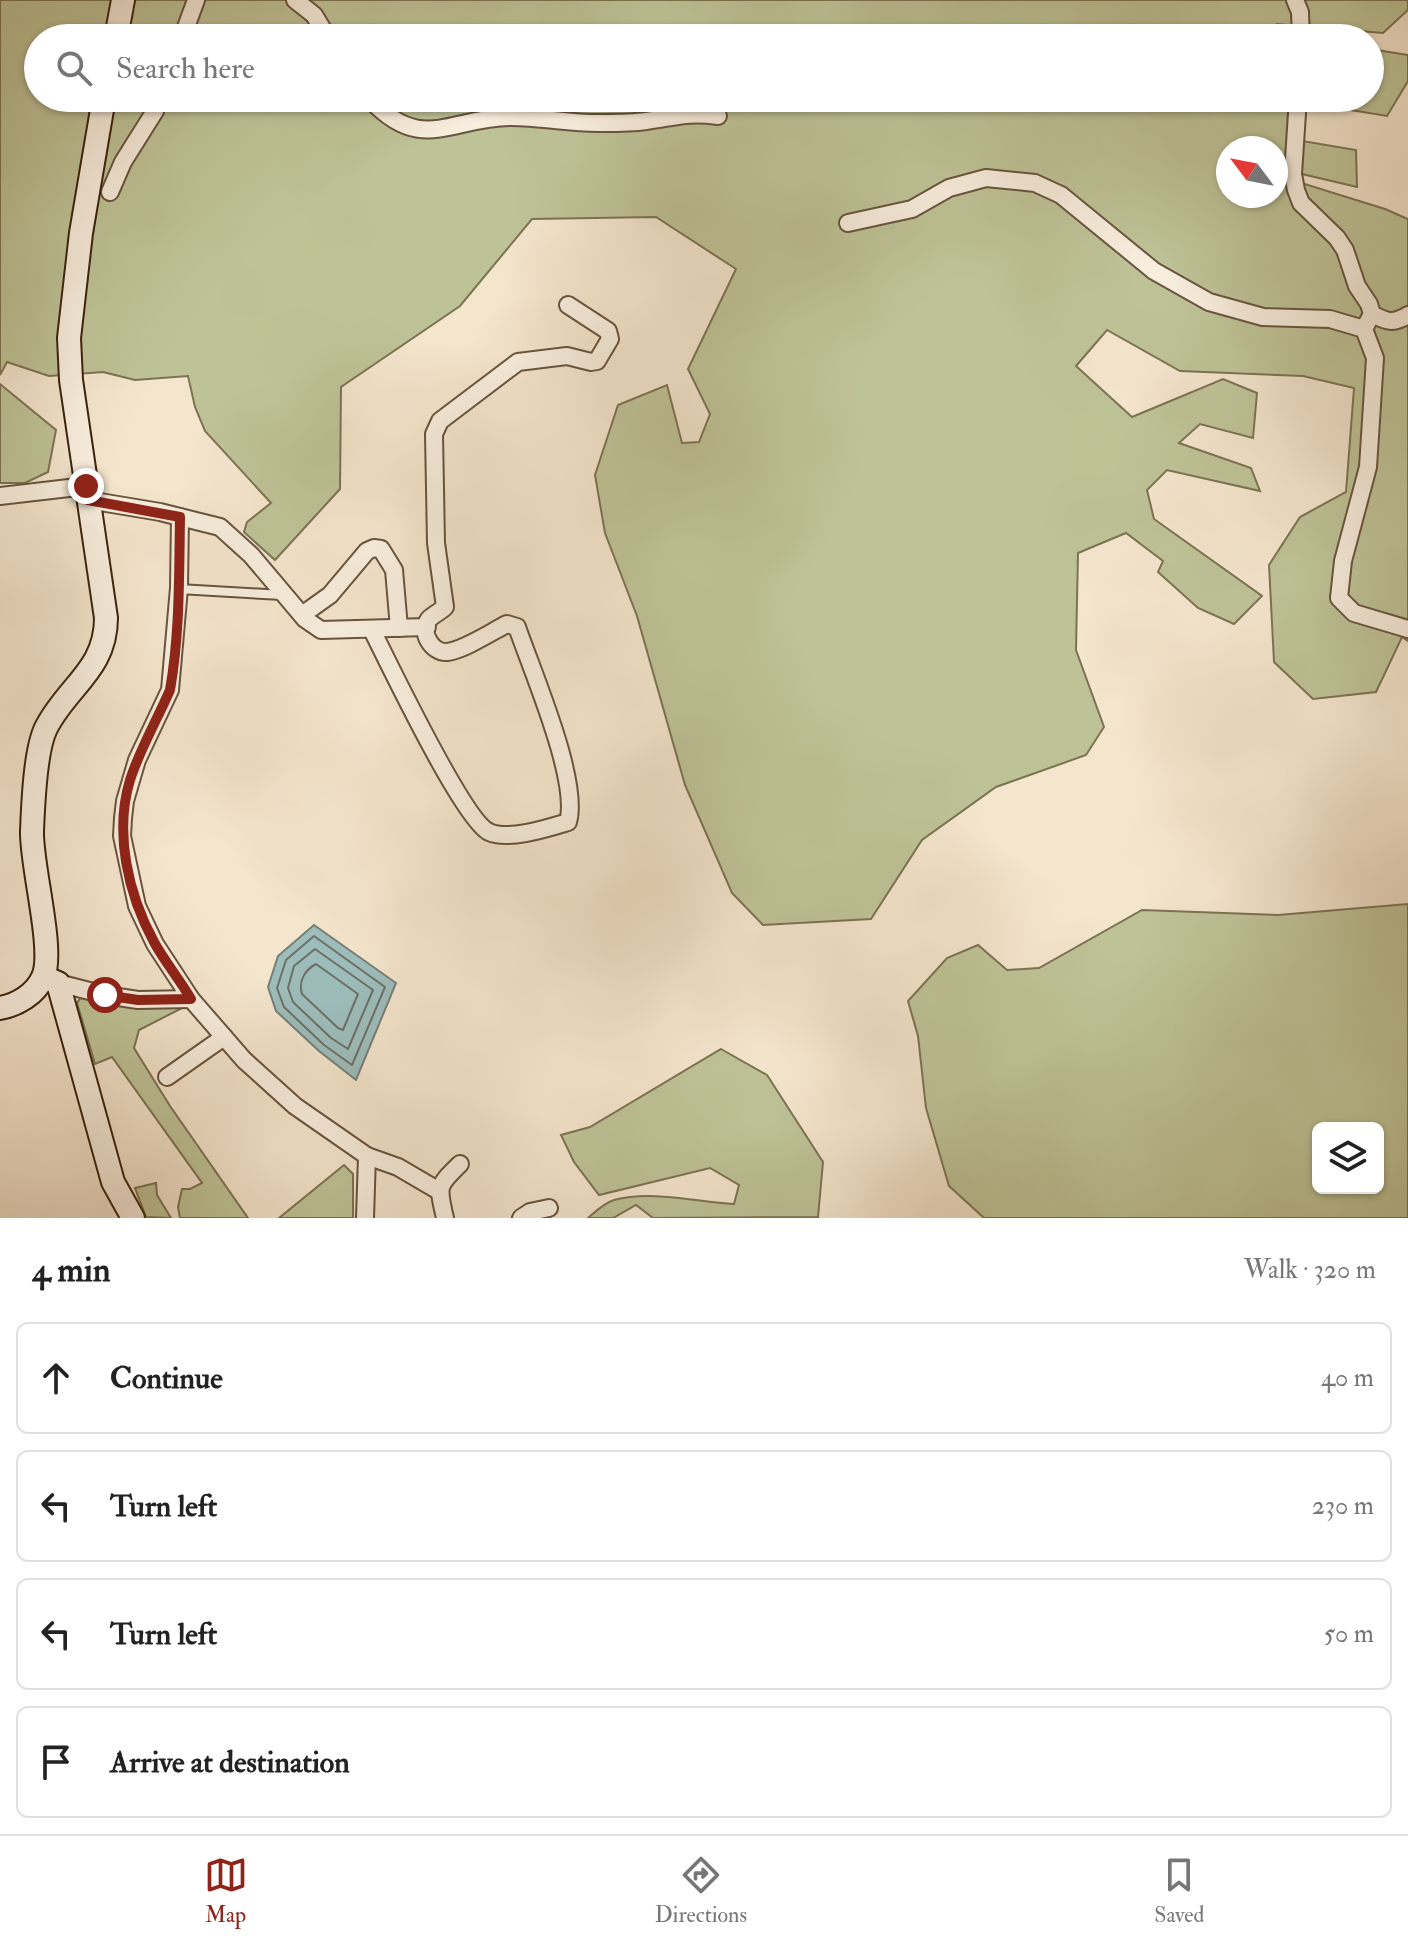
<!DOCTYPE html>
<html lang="en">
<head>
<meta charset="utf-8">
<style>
	body { margin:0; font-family:"IM FELL Double Pica",serif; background:#f6f6f6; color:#222 }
	.controls { position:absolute; right:24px; bottom:24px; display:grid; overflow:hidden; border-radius:12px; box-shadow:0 2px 6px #0004 }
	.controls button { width:72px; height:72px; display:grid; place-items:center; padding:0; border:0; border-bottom:2px solid #e0e0e0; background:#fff; color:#222; font:40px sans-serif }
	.compass { position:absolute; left:1216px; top:136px; width:72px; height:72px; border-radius:50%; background:#fff; box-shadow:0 2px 6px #0004; rotate:302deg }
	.stop { position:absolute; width:24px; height:24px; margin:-18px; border:6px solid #8f2418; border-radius:50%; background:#fff }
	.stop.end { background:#8f2418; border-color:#fff; box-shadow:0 2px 8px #0008 }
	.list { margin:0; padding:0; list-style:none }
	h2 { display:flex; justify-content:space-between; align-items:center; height:104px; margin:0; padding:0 32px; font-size:34px }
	h2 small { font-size:26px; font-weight:400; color:#767676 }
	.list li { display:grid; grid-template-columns:52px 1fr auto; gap:24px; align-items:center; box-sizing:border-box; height:112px; margin:0 16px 16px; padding:0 16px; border:2px solid #e0e0e0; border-radius:12px }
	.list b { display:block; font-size:30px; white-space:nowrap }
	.list em { font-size:26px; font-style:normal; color:#767676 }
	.icon { flex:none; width:44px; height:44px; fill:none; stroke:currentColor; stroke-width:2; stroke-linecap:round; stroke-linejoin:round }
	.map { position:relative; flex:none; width:1408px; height:1218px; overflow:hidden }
	.search { position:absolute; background:#fff; box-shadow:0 2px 6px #0004; left:24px; right:24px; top:24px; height:88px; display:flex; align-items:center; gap:20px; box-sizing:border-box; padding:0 28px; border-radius:44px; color:#767676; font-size:30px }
	.sheet { height:616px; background:#fff }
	nav { display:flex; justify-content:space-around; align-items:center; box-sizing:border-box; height:112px; border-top:2px solid #e0e0e0; background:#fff; font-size:22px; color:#767676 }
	nav a { display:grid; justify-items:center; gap:4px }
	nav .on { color:#8f2418 }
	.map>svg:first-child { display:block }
	.green { fill:#bec397; stroke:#7c7352; stroke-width:2; fill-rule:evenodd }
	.water { fill:#9dbebd; stroke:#768077; stroke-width:2 }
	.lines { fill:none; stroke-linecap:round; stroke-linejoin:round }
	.shore { stroke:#6c7066; stroke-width:2 }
	.lane-casing { stroke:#69543e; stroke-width:12 }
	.street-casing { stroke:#69543e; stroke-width:20 }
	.secondary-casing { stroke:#3b230e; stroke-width:26 }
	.lane { stroke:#f8eede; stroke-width:8 }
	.street { stroke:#f8eede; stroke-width:16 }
	.secondary { stroke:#f8eede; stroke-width:22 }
	.route { stroke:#8f2418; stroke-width:10 }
</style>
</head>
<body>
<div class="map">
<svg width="1408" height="1218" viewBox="0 0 1408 1218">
	<rect width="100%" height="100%" fill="#f4e5cd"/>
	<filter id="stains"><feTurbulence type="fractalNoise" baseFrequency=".0025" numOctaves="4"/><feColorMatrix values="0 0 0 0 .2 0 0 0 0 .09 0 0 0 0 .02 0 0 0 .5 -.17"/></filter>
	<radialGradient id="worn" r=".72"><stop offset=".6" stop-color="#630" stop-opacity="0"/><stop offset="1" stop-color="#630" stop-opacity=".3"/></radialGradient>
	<g class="green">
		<polygon points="0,0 1405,0 1408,1 1408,10 1383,33 1276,24 1319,38 38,38 38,98 1370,98 1370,49 1408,55 1408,81 1387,116 1301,102 1302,141 1356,150 1357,187 1302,174 1276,160 1276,148 1228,148 1228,196 1276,196 1276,175 1385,209 1408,219 1408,641 1402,637 1376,692 1313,699 1274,662 1269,565 1300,517 1346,492 1354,388 1303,376 1180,371 1107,330 1076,366 1132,417 1223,379 1257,393 1253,438 1200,424 1179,443 1251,468 1260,491 1167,470 1147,490 1154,519 1262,596 1234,624 1198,608 1158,572 1163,561 1126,533 1078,553 1076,650 1104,727 1086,755 996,787 922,840 871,919 763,925 732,893 685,785 637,616 605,533 595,475 618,405 667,385 682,443 699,442 710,414 688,369 736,269 656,217 532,219 460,306 341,387 340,489 275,560 244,532 247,522 271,503 205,431 195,407 188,376 135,380 103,372 49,376 7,362 0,375"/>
		<polygon points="0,384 56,430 48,472 25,483 0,483"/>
		<path d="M 1408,904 L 1408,1218 L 984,1218 L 949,1186 L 926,1108 L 918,1036 L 908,1001 L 947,958 L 978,945 L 1007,970 L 1039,968 L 1142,910 L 1278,915 ZM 1318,1128 L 1378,1128 L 1378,1188 L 1318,1188 Z"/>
		<polygon points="81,997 124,1006 184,1007 139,1030 134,1048 170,1106 248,1218 180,1218 178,1207 182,1189 190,1189 202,1183 112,1057 95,1064 77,1003"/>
		<path d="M 721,1049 L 767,1075 L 823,1162 L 818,1217 L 653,1218 L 636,1205 L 613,1218 L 588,1218 C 595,1212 604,1203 614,1200 C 652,1190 696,1202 734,1204 L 739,1185 L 710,1168 L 599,1195 L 574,1162 L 561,1135 L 590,1127 Z"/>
		<polygon points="344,1165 353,1174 353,1218 279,1218"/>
		<polygon points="156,1183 157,1195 171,1218 146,1217 135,1188"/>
	</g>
	<polygon class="water" points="314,925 396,983 356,1080 319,1051 276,1011 268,987 278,956"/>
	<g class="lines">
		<g class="shore">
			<polygon points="314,936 385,987 352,1065 324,1045 284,1007 277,988 286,960"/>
			<polygon points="315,949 373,990 348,1049 331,1038 293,1002 288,988 294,966"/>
			<path d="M 316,964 L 358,994 L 343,1030 L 338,1028 L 302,994 C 298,981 305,970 316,964 Z"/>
		</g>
		<defs>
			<polyline id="lane" points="179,589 282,595"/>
			<g id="street">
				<polyline points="295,0 314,15 328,38"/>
				<polyline points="1295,0 1300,12 1301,38"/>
				<polyline points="182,38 196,0"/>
				<path d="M 369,98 C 421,155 451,117 511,117 C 542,117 573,124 603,123 C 617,123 632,123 646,121 C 676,117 687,112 718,116"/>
				<polyline points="1298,98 1293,174 1296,190 1301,203 1337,238 1345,250 1357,286 1369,304 1372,314 1364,329"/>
				<polyline points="110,192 123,162 155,111 159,98"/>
				<polyline points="848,223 912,209 949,188 986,178 1035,183 1061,195 1154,271 1209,302 1263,317 1330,319 1364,329 1375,358 1368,467 1343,561 1339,598 1354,613 1408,629"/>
				<path d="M 1372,314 C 1387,322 1393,324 1408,315"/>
				<polyline points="0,496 86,486"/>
				<polyline points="88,500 160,512 220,527 251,555 305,619 321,630 427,627"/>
				<polyline points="180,517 179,588 170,690 137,760 125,801 123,818 122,836 137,906 155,944 191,999 244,1060 295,1106 367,1156 365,1218"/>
				<polyline points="302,615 330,595 367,551 374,548 381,549 394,570 399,628"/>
				<path d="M 372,630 C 389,664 464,821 489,832 C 508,841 548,828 568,822 C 580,781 532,671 517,627 L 507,624 C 491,632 464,650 447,652 C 432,653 419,632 429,619 C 433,615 441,611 445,607 L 436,543 L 434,434 L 440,421 L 518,362 L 567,356 L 591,362 L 597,361 L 610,339 L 608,331 L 568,305"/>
				<polyline points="58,983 105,995 138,1000 191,999"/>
				<polyline points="167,1077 224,1037"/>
				<polyline points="367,1156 398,1167 439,1191"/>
				<path d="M 445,1218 C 438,1187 436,1187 460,1164"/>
				<polyline points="521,1218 530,1212 549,1208"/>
			</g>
			<g id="secondary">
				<polyline points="116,38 123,0"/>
				<polyline points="44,977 58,983 113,1182 133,1218"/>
				<path d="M 0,1008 C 17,1005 36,994 43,977 C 55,951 31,866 32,831 C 33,806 35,750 46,728 C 67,686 106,670 106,618 L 71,380 L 69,338 L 81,233 L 104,98"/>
			</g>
		</defs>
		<use href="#lane" class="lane-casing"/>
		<use href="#street" class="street-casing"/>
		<use href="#secondary" class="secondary-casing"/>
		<use href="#lane" class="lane"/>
		<use href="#street" class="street"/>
		<use href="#secondary" class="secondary"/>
	</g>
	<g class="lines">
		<path class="route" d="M 86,486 L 88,500 L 180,517 C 179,574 180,633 170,690 C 157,720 140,749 130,780 C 114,833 128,894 154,942 C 165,962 180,980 191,999 L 138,1000 L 105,995"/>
	</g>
	<rect width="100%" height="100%" filter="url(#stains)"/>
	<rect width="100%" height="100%" fill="url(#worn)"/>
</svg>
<div class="controls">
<button><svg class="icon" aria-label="layers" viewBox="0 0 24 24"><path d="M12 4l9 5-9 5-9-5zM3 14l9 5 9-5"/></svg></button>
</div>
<svg class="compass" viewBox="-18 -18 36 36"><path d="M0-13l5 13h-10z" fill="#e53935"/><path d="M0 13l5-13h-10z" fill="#767676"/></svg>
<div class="stop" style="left:105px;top:995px"></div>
<div class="stop end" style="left:86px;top:486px"></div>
<div class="search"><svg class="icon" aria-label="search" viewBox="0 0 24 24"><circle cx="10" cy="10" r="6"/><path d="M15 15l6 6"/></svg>Search here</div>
</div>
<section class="sheet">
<h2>4 min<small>Walk · 320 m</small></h2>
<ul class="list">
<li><svg class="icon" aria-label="ahead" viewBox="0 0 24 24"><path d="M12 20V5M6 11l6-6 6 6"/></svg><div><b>Continue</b></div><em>40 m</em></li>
<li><svg class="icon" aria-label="left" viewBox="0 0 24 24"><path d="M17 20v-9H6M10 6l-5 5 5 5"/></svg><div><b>Turn left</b></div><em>230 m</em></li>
<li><svg class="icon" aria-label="left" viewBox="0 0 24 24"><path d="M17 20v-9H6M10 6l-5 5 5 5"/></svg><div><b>Turn left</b></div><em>50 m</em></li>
<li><svg class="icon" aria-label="arrive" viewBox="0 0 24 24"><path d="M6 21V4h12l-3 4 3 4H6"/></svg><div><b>Arrive at destination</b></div></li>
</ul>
</section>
<nav>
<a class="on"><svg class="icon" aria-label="map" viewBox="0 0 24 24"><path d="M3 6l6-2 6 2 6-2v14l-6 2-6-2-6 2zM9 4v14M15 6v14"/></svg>Map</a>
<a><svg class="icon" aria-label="directions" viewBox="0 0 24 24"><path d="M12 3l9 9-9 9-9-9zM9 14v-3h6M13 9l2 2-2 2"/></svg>Directions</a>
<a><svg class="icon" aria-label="saved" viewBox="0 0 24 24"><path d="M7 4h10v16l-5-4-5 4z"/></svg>Saved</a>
</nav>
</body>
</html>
